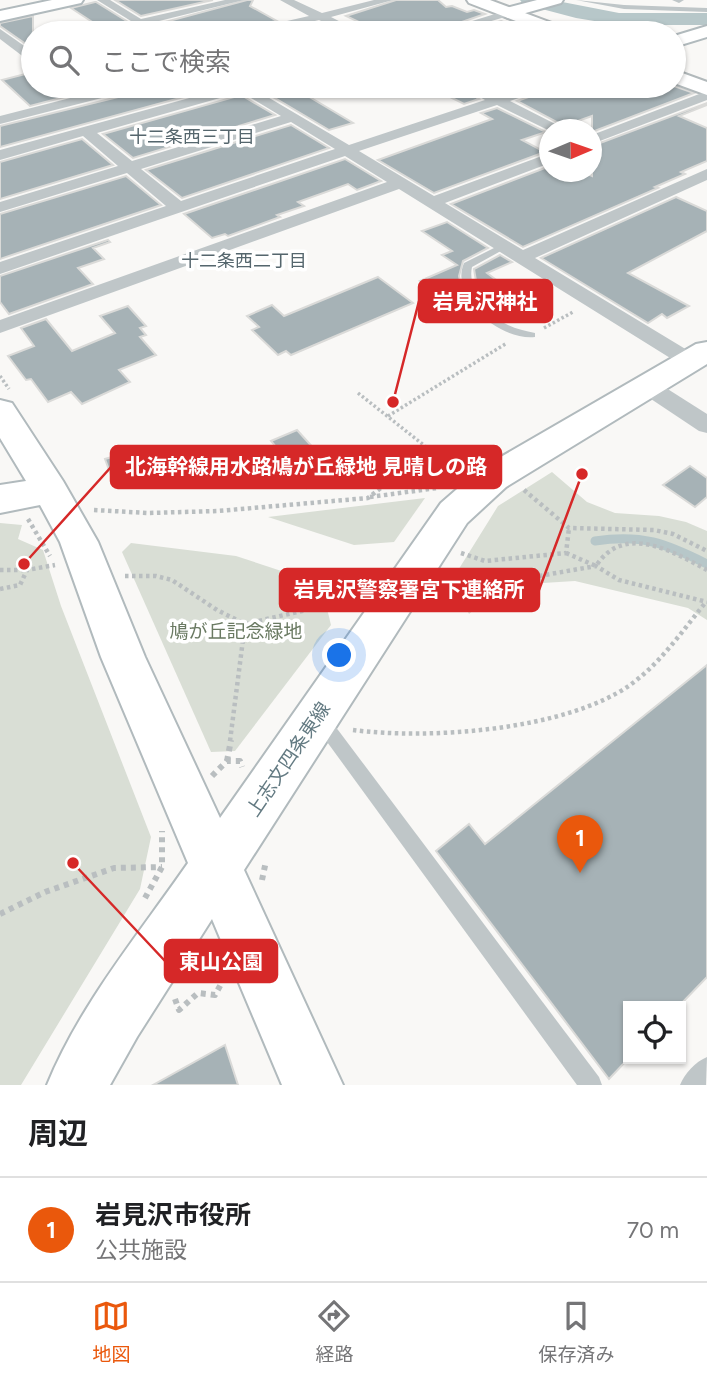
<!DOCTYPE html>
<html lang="ja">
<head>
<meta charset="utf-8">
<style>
	body { margin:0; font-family:Figtree,"Noto Sans JP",sans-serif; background:#f2f2f2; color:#202124 }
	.controls { position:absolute; right:21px; bottom:21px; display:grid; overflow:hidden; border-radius:0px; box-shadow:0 2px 5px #0004 }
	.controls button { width:63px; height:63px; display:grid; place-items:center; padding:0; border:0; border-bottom:2px solid #e0e0e0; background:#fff; color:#202124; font:35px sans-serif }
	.compass { position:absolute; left:539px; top:119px; width:63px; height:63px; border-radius:50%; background:#fff; box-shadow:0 2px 5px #0004; rotate:88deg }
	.you { position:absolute; left:340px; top:656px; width:24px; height:24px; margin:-18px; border:5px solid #fff; border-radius:50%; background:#1a73e8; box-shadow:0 0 0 10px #1a73e833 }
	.badge { display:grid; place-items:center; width:46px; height:46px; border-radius:50%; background:#ea580c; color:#fff; font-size:23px; font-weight:700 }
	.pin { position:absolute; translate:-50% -58px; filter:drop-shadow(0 2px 4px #0008) }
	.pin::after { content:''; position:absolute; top:37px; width:24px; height:21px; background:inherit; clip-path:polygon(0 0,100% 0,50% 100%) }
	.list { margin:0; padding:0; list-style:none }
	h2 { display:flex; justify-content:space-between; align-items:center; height:91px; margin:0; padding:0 28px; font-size:30px }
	h2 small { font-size:23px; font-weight:400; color:#757577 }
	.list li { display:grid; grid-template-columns:46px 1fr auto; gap:21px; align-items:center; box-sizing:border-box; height:105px; padding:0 28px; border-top:2px solid #e0e0e0 }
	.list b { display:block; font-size:26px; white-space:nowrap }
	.list p { margin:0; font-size:23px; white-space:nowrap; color:#757577 }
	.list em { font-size:23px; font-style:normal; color:#757577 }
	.icon { flex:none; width:38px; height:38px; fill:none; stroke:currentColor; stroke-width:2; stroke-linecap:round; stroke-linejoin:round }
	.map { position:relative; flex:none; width:707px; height:1085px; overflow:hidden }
	.search { position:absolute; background:#fff; box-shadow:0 2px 5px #0004; left:21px; right:21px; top:21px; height:77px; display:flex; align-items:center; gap:18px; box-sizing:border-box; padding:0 24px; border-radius:38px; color:#757577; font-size:26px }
	.sheet { height:196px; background:#fff }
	nav { display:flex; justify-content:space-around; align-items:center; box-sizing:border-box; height:98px; border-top:2px solid #e0e0e0; background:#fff; font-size:19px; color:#757577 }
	nav a { display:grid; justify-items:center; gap:4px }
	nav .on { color:#ea580c }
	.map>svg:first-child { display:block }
	.green { fill:#d9ded5 }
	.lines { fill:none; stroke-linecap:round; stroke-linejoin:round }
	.stream { stroke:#b7c7c9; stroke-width:9 }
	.river { fill:#b7c7c9; fill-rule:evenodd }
	.building { fill:#a6b2b6; stroke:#dadad8; stroke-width:2 }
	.secondary-casing { stroke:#b1babd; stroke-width:4 }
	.highway-casing { stroke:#b2b9bb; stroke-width:4 }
	.path-far2 { stroke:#b9bec0; stroke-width:3.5; stroke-dasharray:2.5 2.5; stroke-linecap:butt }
	.path-far1 { stroke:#b9bec0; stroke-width:4.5; stroke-dasharray:3.5 3.5; stroke-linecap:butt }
	.path { stroke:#b9bec0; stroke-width:6; stroke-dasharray:5 5; stroke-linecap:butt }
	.lane { fill:#bfc6c8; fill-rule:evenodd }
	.street { fill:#bfc6c8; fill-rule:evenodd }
	.secondary { fill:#fff; fill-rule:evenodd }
	.highway { fill:#fff; fill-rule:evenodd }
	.labels { text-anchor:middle; stroke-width:7; stroke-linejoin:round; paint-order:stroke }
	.far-neighbourhood-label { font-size:18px; fill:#55666d; stroke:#fff }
	.park-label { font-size:19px; fill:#6a7a62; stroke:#fff }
	.street-label { font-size:19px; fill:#637a82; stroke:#fff }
	.leader { fill:none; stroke:#d62828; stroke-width:2.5 }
	.callout-dot { fill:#d62828; stroke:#fff; stroke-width:2.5 }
	.callout { fill:#d62828; stroke:#d62828; stroke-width:2.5 }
	.callout-label { font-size:21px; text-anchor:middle; font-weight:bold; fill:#fff }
</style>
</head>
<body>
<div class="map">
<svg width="707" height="1085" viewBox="0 0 707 1085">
	<rect width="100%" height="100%" fill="#f9f8f6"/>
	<g class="green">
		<polygon points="552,472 587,502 615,513 659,516 686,522 707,531 707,620 688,608 575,581 511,585 498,589 469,614 452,580 498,506"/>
		<polygon points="425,498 394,542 354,545 268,517"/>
		<polygon points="0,523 22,525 18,539 43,550 61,606 151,837 140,889 21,1085 0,1085"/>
		<polygon points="131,543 236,556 321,584 331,625 235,751 211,752 122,552"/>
	</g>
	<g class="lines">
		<path class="stream" d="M 595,541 C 642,534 665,543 707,564"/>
		<polygon class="river" points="520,0 552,0 619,13 707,13 707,25 619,25 576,18 523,4"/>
	</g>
	<g class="building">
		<polygon points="115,0 213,0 141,16"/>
		<polygon points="247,0 253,0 250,6 277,21 247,27 243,33 170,33 154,25"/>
		<polygon points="396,0 438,0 446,7 452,6 467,12 474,10 485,14 430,33 382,33 346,16"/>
		<polygon points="95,2 96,2 133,25 106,31 71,8"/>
		<polygon points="33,16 33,49 0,26 0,23"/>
		<polygon points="501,21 529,33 459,33"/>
		<polygon points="33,72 33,86 107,86 30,106 2,80"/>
		<polygon points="142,86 224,86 0,147 0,126 138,92"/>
		<polygon points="259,86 291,86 353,123 329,130 258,88"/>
		<polygon points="428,86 459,86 479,99 464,104"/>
		<polygon points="550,86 622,86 642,94 674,86 694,93 592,132 592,116 564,126 517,101 546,91"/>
		<polygon points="241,95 275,115 133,158 103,134"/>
		<polygon points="707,103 707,105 679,116 707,128 707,161 681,172 685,174 655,187 658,188 523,247 451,204 550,166 550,172 583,172 592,176 592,146"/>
		<polygon points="497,108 546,132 522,140 545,152 434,193 378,160 492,119 481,113"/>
		<polygon points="291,125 329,148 182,198 146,170"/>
		<polygon points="82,139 113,165 0,199 0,162"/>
		<polygon points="345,159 381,181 357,190 348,184 298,202 304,206 277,215 280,217 228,236 225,234 212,238 184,214"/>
		<polygon points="126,176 161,205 0,259 0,214"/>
		<polygon points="676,197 707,211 707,231 628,273 689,306 667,318 662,314 648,323 541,258"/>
		<polygon points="447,222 488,248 463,261 459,276 463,293 447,300 420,281 457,265 442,255 452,251 422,231"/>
		<polygon points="108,240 110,242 93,248 104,259 78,268 93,284 9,314 0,302 0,276"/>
		<polygon points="500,255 512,262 487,273 495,279 477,287 474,269"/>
		<polygon points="378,277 413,303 291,355 286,351 278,355 252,330 259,327 247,316 272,305 284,316"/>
		<polygon points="128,306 146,326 140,328 146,335 140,337 156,355 119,370 130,382 82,404 71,392 48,402 31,379 26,380 8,356 34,346 21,328 46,319 72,351 115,333 100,316"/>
		<polygon points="297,430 336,473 307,488 288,467 292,466 271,441"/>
		<polygon points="129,452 136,470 112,478 105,459"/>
		<polygon points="690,466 707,478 707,497 695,507 663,485"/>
		<polygon points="707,665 707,977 679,1006 628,1006 628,1059 609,1079 436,851 469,824 485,844"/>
		<polygon points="225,1045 238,1085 153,1085"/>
	</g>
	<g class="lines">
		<defs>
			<g id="secondary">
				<polygon points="52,0 83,0 81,3 0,21 0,11"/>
				<polygon points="537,0 563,0 561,3 508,18 500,13 502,9"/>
				<polygon points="707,26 707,37 674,47 674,36"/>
				<path d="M 707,342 L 707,364 L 506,487 L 467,523 L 244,870 L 343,1085 L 282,1085 L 212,919 L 137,1037 L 110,1085 L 47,1085 C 80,1004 139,934 188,863 L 101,657 L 60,542 L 40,505 L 0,513 L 0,485 L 26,481 L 0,438 L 0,400 L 12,403 L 63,481 L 98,542 L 145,657 L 220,818 L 441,503 L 480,469 L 696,344 Z"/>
			</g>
			<g id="highway">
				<polygon points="467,0 490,0 568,29 571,33 547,33 469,3"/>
				<polygon points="674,70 707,82 707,95 674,83"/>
			</g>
		</defs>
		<use href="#secondary" class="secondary-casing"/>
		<use href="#highway" class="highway-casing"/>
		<g class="path-far2">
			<polyline points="544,328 573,312"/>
			<polyline points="0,376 9,389"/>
			<polyline points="358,393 459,473"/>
			<polyline points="388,416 507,343"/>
			<polyline points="394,477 437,457"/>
		</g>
		<g class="path-far1">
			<polyline points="524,490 569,528 654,530 673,534 707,551"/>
			<polyline points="370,497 437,488"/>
			<polyline points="94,510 148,513 218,511 368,498 396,476"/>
			<polyline points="28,519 50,556"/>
			<polyline points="461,553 485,561 566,553 569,528"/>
			<path d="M 566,553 L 596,566 C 624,523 672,551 707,570"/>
			<polyline points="0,570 27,570"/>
			<polyline points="125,576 156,576 172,580 217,610 245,624 328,605"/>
			<polyline points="0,589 20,585 27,570 55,565"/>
			<polyline points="436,595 460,593 499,583 596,566 619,580 707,602"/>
			<path d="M 353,730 C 430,740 566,730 630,685 C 661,663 682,631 706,602"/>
			<polyline points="230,741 245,624"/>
		</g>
		<g class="path">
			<polyline points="227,761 231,740"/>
			<polyline points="212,776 227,761 240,761 242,767"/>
			<polyline points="262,880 266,861"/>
			<polyline points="145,898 162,867 162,831"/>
			<polyline points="0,914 45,892 114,868 162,867"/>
			<polyline points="175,999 179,1010 198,993 215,995 225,977"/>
		</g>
		<g class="lane">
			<polygon points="576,0 624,5 707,8 707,12 624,9"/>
			<path d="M 500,245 L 508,247 L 472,267 C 467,289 488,316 508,325 C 516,329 526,331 535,333 L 535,337 C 501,341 449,299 464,263 Z"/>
			<polygon points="320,711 326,714 599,1077 602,1085 577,1085 314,724 312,719 314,714"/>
			<path d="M 707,1057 L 706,1085 L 680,1085 C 685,1073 695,1062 707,1057 Z"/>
		</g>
		<g class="street">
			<polygon points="97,0 110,0 141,19 225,0 244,0 139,26"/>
			<polygon points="280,0 294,0 322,13 374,0 393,0 331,17 362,33 347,33 319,20 266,33 246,33 248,30 309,16"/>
			<polygon points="672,0 684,0 679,3"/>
			<polygon points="508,10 512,11 512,15 451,33 433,33"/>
			<polygon points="0,29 33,52 33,58 25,58 0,39"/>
			<polygon points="117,86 139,86 137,89 0,124 0,116"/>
			<path d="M 233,86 L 256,86 L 254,89 L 349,145 L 485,100 L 461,86 L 478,86 L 498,95 L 527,86 L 547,86 L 545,89 L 510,101 L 567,130 L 550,131 L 497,105 L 359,151 L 434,196 L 550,153 L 550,163 L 445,203 L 523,250 L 707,169 L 707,180 L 535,258 L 697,356 L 701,361 L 697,366 L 683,366 L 399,189 L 0,333 L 0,320 L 387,182 L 345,156 L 0,274 L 0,262 L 166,206 L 127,173 L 0,212 L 0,202 L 118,166 L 83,136 L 0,160 L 0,150 ZM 241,92 L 281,116 L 132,161 L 97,133 ZM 291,122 L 335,149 L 181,201 L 141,169 Z"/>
			<polygon points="707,91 707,100 592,144 592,135"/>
			<polygon points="647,379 655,381 707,414 707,433 699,431 639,391 636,386 639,381"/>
		</g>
		<use href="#secondary" class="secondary"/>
		<use href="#highway" class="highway"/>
	</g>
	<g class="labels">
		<g class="far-neighbourhood-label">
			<text x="192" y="143">十二条西三丁目</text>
			<text x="244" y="267">十二条西二丁目</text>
		</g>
		<g class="park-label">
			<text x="236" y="638">鳩が丘記念緑地</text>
		</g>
		<g class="street-label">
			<text transform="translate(288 759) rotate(-56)" y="7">上志文四条東線</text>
		</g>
	</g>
	<path class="leader" d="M393 402L419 301M24 564L111 467M582 474L539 590M73 863L165 961"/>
	<g class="callout-dot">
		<circle cx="393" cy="402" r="7"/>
		<circle cx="24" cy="564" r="7"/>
		<circle cx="582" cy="474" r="7"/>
		<circle cx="73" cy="863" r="7"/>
	</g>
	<g class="callout">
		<rect x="419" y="280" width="133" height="42" rx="7"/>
		<rect x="111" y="446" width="390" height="42" rx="7"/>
		<rect x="280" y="569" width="259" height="42" rx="7"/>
		<rect x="165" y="940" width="112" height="42" rx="7"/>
	</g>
	<g class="callout-label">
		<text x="485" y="309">岩見沢神社</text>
		<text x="306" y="474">北海幹線用水路鳩が丘緑地 見晴しの路</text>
		<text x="409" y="597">岩見沢警察署宮下連絡所</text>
		<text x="221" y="969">東山公園</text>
	</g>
</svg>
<div class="controls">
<button><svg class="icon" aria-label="locate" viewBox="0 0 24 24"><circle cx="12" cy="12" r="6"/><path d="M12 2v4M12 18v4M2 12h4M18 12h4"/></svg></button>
</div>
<svg class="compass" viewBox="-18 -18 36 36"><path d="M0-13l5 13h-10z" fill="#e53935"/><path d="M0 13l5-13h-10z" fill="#757577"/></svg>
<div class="you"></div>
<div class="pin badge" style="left:580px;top:873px">1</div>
<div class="search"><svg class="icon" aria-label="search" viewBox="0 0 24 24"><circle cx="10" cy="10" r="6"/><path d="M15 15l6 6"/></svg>ここで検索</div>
</div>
<section class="sheet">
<h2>周辺<small></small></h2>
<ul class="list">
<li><span class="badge">1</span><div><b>岩見沢市役所</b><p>公共施設</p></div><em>70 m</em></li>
</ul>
</section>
<nav>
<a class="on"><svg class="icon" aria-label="map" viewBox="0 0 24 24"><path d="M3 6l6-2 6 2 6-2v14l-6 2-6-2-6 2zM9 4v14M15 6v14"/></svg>地図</a>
<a><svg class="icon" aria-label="directions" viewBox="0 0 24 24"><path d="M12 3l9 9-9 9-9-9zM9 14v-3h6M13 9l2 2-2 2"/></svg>経路</a>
<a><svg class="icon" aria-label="saved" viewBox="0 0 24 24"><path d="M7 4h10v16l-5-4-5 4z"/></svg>保存済み</a>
</nav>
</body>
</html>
